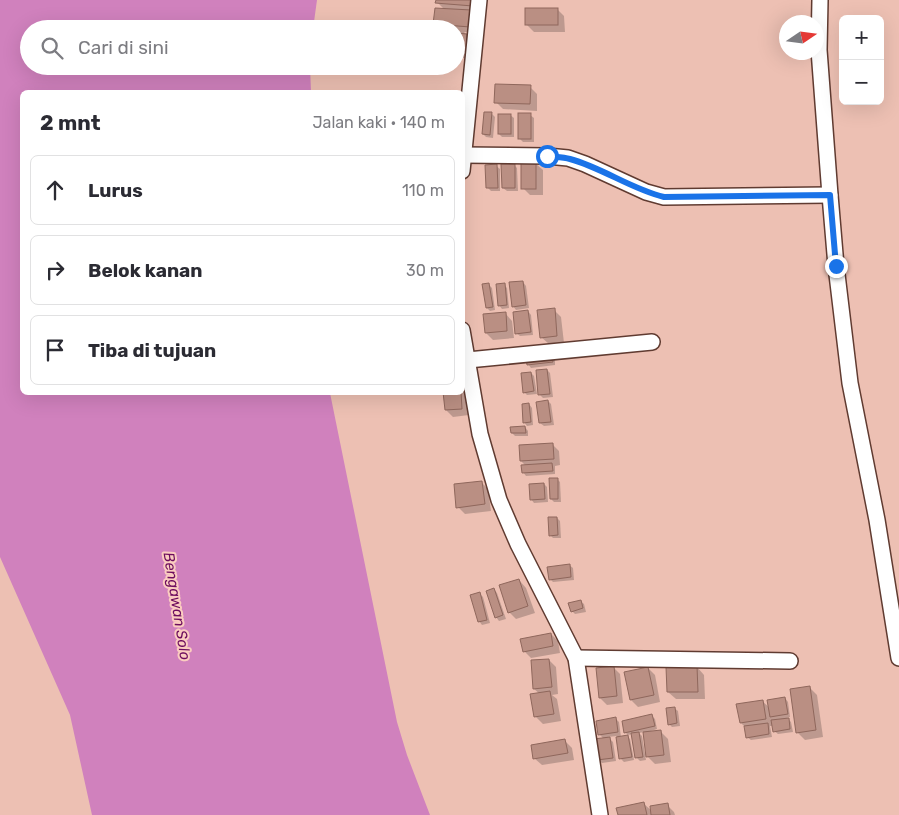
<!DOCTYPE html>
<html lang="id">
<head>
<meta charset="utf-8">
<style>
	body { margin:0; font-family:Rubik,sans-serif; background:#f2f2f3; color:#2b2b33 }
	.controls { position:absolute; right:15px; top:15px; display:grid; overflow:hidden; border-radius:8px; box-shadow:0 5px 20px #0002 }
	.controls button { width:45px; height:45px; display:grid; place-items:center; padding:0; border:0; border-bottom:1px solid #e1e1e2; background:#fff; color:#2b2b33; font:25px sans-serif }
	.compass { position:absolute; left:779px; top:15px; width:45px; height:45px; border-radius:50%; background:#fff; box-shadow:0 5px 20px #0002; rotate:77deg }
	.stop { position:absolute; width:15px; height:15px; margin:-11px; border:4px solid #1a73e8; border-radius:50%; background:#fff }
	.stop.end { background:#1a73e8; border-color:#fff; box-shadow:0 1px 5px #0008 }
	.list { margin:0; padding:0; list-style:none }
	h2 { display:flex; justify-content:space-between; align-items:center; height:65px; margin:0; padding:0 20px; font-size:21px }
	h2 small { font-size:16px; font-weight:400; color:#7c7c81 }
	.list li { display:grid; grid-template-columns:32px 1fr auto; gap:15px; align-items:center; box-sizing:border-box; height:70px; margin:0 10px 10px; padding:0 10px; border:1px solid #e1e1e2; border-radius:8px }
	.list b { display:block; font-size:19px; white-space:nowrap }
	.list em { font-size:16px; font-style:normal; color:#7c7c81 }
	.icon { flex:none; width:28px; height:28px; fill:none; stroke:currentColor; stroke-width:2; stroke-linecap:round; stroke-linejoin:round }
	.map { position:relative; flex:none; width:899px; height:815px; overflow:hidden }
	.search { position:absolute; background:#fff; box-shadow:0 5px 20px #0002; left:20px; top:20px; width:445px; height:55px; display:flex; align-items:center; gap:12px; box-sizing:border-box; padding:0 18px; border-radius:28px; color:#7c7c81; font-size:19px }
	.panel { position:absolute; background:#fff; box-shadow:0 5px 20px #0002; left:20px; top:90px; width:445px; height:305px; border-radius:8px }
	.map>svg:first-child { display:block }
	.water { fill:#d081bd }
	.shadow { fill:#0003 }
	.building { fill:#ba8f83; stroke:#8f675c }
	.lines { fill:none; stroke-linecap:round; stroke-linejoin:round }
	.street-casing { stroke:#603b31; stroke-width:18 }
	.street { stroke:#fff; stroke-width:15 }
	.route { stroke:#1a73e8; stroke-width:6 }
	.labels { text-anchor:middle; stroke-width:4; stroke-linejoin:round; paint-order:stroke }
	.water-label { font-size:15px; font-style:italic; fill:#6d0c5e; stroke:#fbcdc0 }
</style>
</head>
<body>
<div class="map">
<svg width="899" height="815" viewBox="0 0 899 815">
	<rect width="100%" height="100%" fill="#edc0b3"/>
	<polygon class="water" points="0,0 317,0 313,29 29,29 29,66 310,66 311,92 22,92 22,392 330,393 397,722 407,755 430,815 92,815 70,715 0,557"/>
	<g class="shadow">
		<polygon points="437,0 479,0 477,33 464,32 474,42 472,59 456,57 456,29 440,29 435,24 444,9 437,2"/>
		<polygon points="557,9 564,16 565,32 534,32 527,25"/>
		<polygon points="530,87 537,94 537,111 503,109 496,102"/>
		<polygon points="491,113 495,117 493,138 486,137 483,134"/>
		<polygon points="510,115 514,118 514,137 502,137 499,134"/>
		<polygon points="530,115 534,118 534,142 523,142 519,138"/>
		<polygon points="535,163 543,170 543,195 530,195 523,188"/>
		<polygon points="514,165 517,168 518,191 507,191 503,188"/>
		<polygon points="496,166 500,169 500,191 491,191 488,188"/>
		<polygon points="523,282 526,286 529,308 516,310 513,306"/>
		<polygon points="484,285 489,285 492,288 495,310 490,311 487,308"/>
		<polygon points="504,285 507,288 509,308 502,309 499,305"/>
		<polygon points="554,310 561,317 564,343 549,344 541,337"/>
		<polygon points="528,311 531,315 533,335 520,336 516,333"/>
		<polygon points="505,313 512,321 514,338 493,340 486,333"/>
		<polygon points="552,356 555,359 555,365 531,368 528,364"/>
		<polygon points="547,370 550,373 553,397 543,398 539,394"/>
		<polygon points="531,373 534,376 537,394 527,395 524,392"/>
		<polygon points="462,383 466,387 469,415 453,417 446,410 445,392 462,392"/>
		<polygon points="548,401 551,404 554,425 544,426 540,423"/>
		<polygon points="529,404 532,408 533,425 527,426 524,422"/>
		<polygon points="525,427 528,431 528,436 515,436 512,433"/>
		<polygon points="552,444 559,451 560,465 555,466 555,474 526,476 523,472 526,466 521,461"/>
		<polygon points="557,479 560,482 561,502 554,502 551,499"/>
		<polygon points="481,482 488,489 491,511 465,514 458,507"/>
		<polygon points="544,484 547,487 548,502 534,503 531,499"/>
		<polygon points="557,518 560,521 561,538 553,538 550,535"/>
		<polygon points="569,565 573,568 574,580 553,582 550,579"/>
		<polygon points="519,580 526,588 535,613 516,619 509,612"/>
		<polygon points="494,589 497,593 506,619 499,621 496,617"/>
		<polygon points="480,594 483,597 490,623 482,625 479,621"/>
		<polygon points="580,601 584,604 586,612 575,614 572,611"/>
		<polygon points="551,634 558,641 560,653 531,658 524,651"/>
		<polygon points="549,660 556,667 558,694 552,695 557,699 561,721 543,724 536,717 532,695 540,694 534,689"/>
		<polygon points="613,667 620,674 623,703 607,705 600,698"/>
		<polygon points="697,667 704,675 705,699 676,699 668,692"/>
		<polygon points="648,668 655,675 660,702 638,707 631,700"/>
		<polygon points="810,688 817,695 823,737 805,740 797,732"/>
		<polygon points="785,698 788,702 790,717 787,718 791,722 793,732 778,734 774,731 773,726 770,726 772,737 751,740 747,737 746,728 741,723 762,701 770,708"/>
		<polygon points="674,708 678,711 680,726 672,727 669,724"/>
		<polygon points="652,716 655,719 657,729 651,731 651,733 660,731 668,739 671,762 655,764 645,754 647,754 644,732 639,733 642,736 646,760 640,761 636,757 633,734 628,735 625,732"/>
		<polygon points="616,719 619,722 621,737 627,736 630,739 634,760 624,762 621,759 617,736 608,737 613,742 616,761 602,763 598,760 604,739 599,734"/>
		<polygon points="565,741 572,748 574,760 542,765 534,758"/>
		<polygon points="644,804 652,811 667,805 674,812 675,815 619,815"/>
	</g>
	<g class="building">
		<polygon points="436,0 473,0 473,6 435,3"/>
		<polygon points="435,8 471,10 470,27 433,24"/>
		<rect x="525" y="8" width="33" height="17"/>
		<polygon points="456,33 467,34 466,52 456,51"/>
		<polygon points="495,84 531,85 530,104 494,103"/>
		<polygon points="484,112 492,112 490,135 482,134"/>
		<rect x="518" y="113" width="13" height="26"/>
		<rect x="498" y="114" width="13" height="20"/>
		<rect x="521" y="162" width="15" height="27"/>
		<polygon points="497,164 498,188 486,188 485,165"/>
		<polygon points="501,164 515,164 515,188 502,188"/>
		<polygon points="523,281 526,305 512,307 509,282"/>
		<polygon points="489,283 493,307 486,308 482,284"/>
		<polygon points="505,283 507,305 498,306 496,284"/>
		<polygon points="555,308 557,336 540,338 537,310"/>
		<polygon points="528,310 531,332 515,334 513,312"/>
		<polygon points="506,312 507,331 485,333 483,314"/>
		<polygon points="552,355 553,362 527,365 526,358"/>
		<polygon points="547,369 550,394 538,395 536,370"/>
		<polygon points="531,372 534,391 523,393 521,373"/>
		<polygon points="443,392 461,392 462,409 445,410"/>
		<polygon points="548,400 551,422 539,423 536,402"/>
		<polygon points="529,403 531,422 523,423 522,404"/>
		<polygon points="525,426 526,433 511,433 510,427"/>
		<polygon points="553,443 554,459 520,461 519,445"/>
		<polygon points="552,463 553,471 522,473 521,465"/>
		<polygon points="549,478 558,478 558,499 550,499"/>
		<polygon points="482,481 485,504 456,508 454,484"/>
		<polygon points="544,483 545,499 530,500 529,484"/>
		<polygon points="548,517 557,517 558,535 549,536"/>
		<polygon points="570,564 571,577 549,580 547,567"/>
		<polygon points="519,579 528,606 508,613 499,585"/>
		<polygon points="494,588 503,615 495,618 486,591"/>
		<polygon points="480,592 487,620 478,622 470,595"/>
		<polygon points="581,600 583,608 571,612 568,603"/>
		<polygon points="551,633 553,646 523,652 520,639"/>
		<polygon points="549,659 552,687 533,689 531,660"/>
		<polygon points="614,666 617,696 599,698 596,668"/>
		<polygon points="697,666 698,692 667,692 666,667"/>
		<polygon points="648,667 654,695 630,700 624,672"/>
		<polygon points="810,686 816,730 796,733 790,689"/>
		<polygon points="550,691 554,714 534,717 530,694"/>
		<polygon points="785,697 788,714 770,717 767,700"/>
		<polygon points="763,700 766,719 740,723 736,704"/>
		<polygon points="675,707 677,723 668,725 666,708"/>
		<polygon points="652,714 655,726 624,733 622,721"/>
		<polygon points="616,717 618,732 598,735 596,721"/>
		<polygon points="789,718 790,729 773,732 771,720"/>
		<polygon points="768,723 769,734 746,738 744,726"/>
		<polygon points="661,730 664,755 646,757 643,732"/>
		<polygon points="639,732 643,757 635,758 631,733"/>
		<polygon points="628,735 632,757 619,759 616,737"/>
		<polygon points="610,737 613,758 597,760 594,739"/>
		<polygon points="565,739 568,753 533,759 531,745"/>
		<polygon points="644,802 647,815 618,815 616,808"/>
		<polygon points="668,803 670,815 651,815 650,806"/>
	</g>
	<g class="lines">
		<defs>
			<g id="street">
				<polyline points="820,0 819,50 830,195 836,266 850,383 877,520 899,658"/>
				<polyline points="463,155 547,156 568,158 585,164 646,192 664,197 830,195"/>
				<polyline points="462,171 479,0"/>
				<polyline points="462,330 480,434 499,500 518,544 576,658 600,815"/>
				<polyline points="468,360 652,342"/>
				<polyline points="576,658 790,661"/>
			</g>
		</defs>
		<use href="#street" class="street-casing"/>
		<use href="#street" class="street"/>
	</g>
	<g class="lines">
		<path class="route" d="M 547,156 C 554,157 563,157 570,159 C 603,168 631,189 664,197 L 830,195 L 836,266"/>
	</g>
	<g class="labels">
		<g class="water-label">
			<text transform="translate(177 606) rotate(81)" y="5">Bengawan Solo</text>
		</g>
	</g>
</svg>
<div class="controls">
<button>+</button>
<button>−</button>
</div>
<svg class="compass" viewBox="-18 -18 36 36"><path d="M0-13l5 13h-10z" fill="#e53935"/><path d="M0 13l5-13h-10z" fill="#7c7c81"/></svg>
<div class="stop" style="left:547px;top:156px"></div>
<div class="stop end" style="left:836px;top:266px"></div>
<div class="search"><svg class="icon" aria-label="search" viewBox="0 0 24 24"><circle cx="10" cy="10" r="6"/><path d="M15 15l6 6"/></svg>Cari di sini</div>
<section class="panel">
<h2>2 mnt<small>Jalan kaki · 140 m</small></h2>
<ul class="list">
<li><svg class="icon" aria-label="ahead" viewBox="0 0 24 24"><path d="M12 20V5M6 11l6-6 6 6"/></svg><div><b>Lurus</b></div><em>110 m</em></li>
<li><svg class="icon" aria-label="right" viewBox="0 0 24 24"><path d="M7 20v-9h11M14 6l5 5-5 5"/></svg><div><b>Belok kanan</b></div><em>30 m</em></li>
<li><svg class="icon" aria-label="arrive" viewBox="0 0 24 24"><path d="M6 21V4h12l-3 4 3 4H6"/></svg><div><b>Tiba di tujuan</b></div></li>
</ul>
</section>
</div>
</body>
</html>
